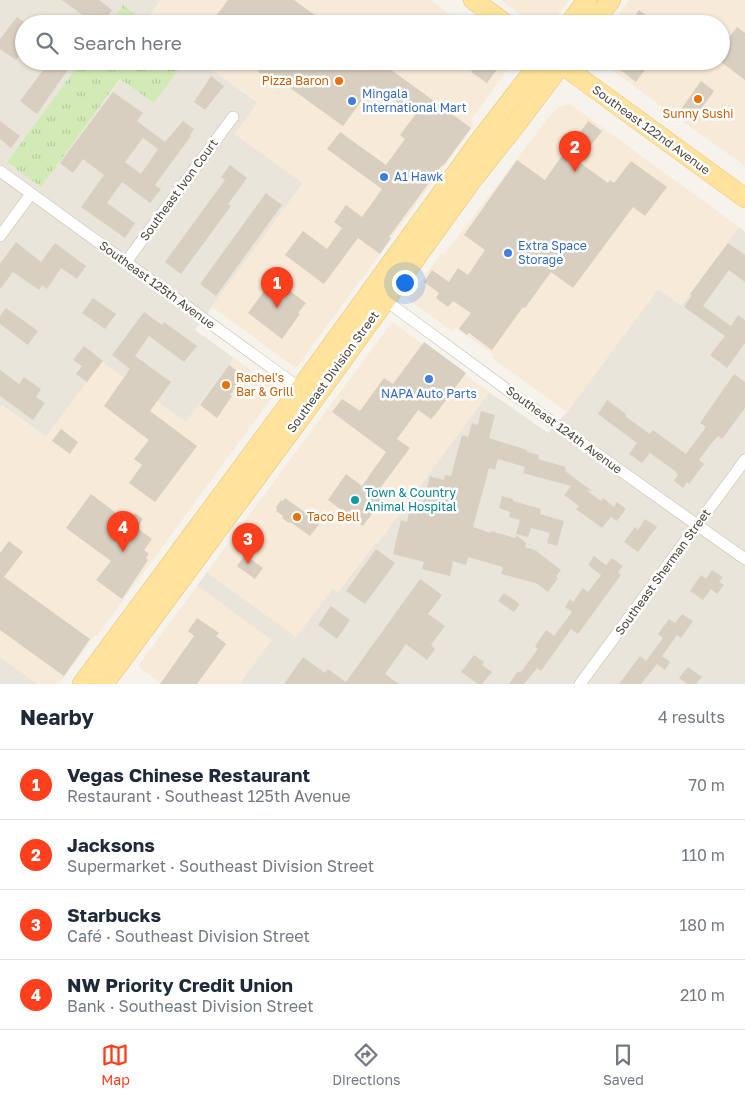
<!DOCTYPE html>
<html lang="en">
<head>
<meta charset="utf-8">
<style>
	body { margin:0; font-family:"Golos Text",sans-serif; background:#f2f2f3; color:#1f2937 }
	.you { position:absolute; left:404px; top:282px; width:18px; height:18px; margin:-12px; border:4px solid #fff; border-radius:50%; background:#1a73e8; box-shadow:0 0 0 8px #1a73e833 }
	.badge { display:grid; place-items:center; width:32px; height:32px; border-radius:50%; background:#fc3f1d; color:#fff; font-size:16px; font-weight:700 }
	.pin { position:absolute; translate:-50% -41px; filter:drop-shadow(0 1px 2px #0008) }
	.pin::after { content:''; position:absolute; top:26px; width:18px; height:15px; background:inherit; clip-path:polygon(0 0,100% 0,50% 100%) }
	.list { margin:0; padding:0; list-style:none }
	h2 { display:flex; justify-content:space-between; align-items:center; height:65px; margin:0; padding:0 20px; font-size:21px }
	h2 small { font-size:16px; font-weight:400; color:#747a83 }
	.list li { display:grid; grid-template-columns:32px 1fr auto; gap:15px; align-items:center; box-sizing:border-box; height:70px; padding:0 20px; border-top:1px solid #e0e1e3 }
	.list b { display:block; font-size:19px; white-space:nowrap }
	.list p { margin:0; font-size:16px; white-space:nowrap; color:#747a83 }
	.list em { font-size:16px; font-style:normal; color:#747a83 }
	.icon { flex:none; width:28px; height:28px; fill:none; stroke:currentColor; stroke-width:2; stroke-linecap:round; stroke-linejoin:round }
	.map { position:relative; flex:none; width:745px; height:684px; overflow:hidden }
	.search { position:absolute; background:#fff; box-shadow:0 1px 4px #0004; left:15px; right:15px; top:15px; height:55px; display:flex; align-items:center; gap:12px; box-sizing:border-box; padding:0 18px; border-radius:28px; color:#747a83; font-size:19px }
	.sheet { height:345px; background:#fff }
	nav { display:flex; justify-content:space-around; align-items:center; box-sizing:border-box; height:70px; border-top:1px solid #e0e1e3; background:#fff; font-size:14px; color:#747a83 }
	nav a { display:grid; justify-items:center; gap:2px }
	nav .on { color:#fc3f1d }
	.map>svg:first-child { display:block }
	.residential { fill:#eae5da }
	.commercial { fill:#f7ead8 }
	.grass { fill:url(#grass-tufts) }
	.building { fill:#d8cfc1; fill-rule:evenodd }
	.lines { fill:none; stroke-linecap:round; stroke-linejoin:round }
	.street-casing { stroke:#c2bbae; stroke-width:12 }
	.primary-casing { stroke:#e6c16a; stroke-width:20 }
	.street { stroke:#fff; stroke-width:11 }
	.primary { stroke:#ffe39c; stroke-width:19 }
	.food-dot { fill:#e8710a; stroke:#fff; stroke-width:2 }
	.shop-dot { fill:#3f7fe0; stroke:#fff; stroke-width:2 }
	.culture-dot { fill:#0f9aa8; stroke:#fff; stroke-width:2 }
	.labels { text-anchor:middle; stroke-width:5; stroke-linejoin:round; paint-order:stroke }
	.food-label { font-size:12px; fill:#c56008; stroke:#fff; text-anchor:start }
	.shop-label { font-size:12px; fill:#366cbe; stroke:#fff; text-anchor:start }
	.street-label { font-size:12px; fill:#4b4439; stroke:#fff }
	.culture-label { font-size:12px; fill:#0d838f; stroke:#fff; text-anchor:start }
</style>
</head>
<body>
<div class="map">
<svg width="745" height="684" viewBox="0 0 745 684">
	<defs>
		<pattern id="grass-tufts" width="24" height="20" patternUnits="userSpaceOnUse" patternTransform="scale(1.25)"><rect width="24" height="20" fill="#d2eab5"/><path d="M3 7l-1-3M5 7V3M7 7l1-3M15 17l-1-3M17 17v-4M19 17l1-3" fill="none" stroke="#b6ca9c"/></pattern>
	</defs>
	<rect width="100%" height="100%" fill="#f6f3ec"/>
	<g class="residential">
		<polygon points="0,0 161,0 145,21 123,5 109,24 24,24 24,61 81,61 7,162 41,186 121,79 154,103 185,61 201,61 258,103 235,134 303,183 195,330 234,358 186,422 102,362 46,437 2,405 0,407"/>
		<polygon points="739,227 745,232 745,684 239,684 271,640 197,586 207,572 296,637 333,588 338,592 375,543 377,544 489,392 548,433 567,412 658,289 681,305"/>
		<polygon points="0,656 38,684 0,684"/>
	</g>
	<g class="commercial">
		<polygon points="161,0 430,0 463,24 149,24 145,21"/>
		<polygon points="501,0 569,0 551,24 533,24"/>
		<polygon points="629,0 745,0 745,166 599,61 721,61 721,24 612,24"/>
		<polygon points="201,61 513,62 471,120 473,127 296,368 212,307 303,183 235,134 258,102"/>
		<polygon points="570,104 739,227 681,305 658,289 567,412 492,358 494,355 456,328 453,332 408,299 441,254 444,255 548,118 559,107"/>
		<polygon points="392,322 489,392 377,544 374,543 338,592 333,588 296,637 207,572"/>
		<polygon points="234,358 278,389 97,636 95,635 59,684 37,684 0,657 0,407 1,405 46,437 102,362 186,422"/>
		<polygon points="197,586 272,640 239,684 162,684 138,666"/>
	</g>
	<g class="grass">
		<polygon points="123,5 145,21 149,24 109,24"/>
		<polygon points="81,61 185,61 154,103 120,79 41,187 7,162"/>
	</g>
	<g class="building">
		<polygon points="62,0 99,0 112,10 102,24 95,24"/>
		<polygon points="228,0 294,0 327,24 226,24 216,16"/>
		<polygon points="639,10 658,24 629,24"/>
		<polygon points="17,17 24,22 24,50 16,60 0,49 0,39"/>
		<polygon points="737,27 745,33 745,80 721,62 721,48"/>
		<polygon points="50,61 74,61 37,114 20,101"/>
		<polygon points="265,61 379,61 471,128 443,166 442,165 389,237 391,238 380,254 358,238 324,284 285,255 303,231 327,249 342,228 334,222 346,205 362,217 382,189 327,149 340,132 386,165 405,139 400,135 415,115 373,85 343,126 275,77 272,82 258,72"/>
		<polygon points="479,61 503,61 487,83 471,72"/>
		<polygon points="609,61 651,61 636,82"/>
		<polygon points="211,76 224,86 205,110 194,102"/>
		<polygon points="701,81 714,91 695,117 682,108"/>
		<path d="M 113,92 L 143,113 L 137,121 L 165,142 L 183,121 L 194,129 L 190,135 L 191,136 L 155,185 L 161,189 L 150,203 L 122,182 L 107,203 L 135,223 L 125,238 L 81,207 L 104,175 L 83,159 L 73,173 L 60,163 ZM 143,138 L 158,149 L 141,174 L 125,162 Z"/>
		<polygon points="0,121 20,136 11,148 0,139"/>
		<polygon points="588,121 602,131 585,153 572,144"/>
		<polygon points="585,153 579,162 608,183 610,180 614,183 631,161 667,187 645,216 633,207 573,288 551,272 525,308 523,307 492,350 469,333 467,335 459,329 471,313 453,301 448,307 436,298 439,293 424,282 432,270 449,282 458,268 468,275 485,250 464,235 517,160 545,180 561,157"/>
		<polygon points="230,165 247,178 228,204 231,206 181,274 165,262 225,180 221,177"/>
		<polygon points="266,193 282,205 216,296 200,284"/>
		<polygon points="16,242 41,262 55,243 86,266 77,279 61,268 47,289 42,285 39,290 13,272 0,289 0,264"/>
		<polygon points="728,243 745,255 745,282 729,270 703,306 731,326 738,315 745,320 745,343 727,368 710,355 725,336 684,307 692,295 690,294"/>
		<polygon points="282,285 306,303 298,313 300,314 282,339 248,313 267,287 275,294"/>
		<polygon points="93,298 116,314 105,329 82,313"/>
		<polygon points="6,308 38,331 28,345 0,324 0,316"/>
		<polygon points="144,312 162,325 164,322 197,346 184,362 149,336 135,356 171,382 150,411 197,446 155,502 129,483 142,465 134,459 149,440 104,406 130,369 112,355"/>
		<polygon points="424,342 466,373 435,415 431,419 418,410 397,439 410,448 375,495 382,500 363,526 328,500 346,474 362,486 386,452 332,412 342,399 360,411 384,378 393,384"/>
		<polygon points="84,346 103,361 87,382 76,374 82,366 73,360"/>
		<polygon points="229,365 244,376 230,395 232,396 217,418 200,405"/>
		<polygon points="0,370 19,384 24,377 41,389 36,397 45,403 33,420 0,396"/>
		<polygon points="734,374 745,382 745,408 722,439 718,436 710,445 699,460 704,464 689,484 687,482 683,488 674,481 678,475 675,471 650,453 642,463 629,454 637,443 598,414 607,400 626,414 625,416 650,434 653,430 686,454 706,427 700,423"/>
		<polygon points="481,411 495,415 489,438 527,450 527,452 539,455 538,459 566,467 565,471 592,491 586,490 601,501 603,498 614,507 617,502 626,509 617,521 611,517 602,528 576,509 579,506 564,495 571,486 523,473 525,467 498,459 495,470 489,468 473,527 491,533 491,531 515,538 516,535 526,543 525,547 535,550 561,570 556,576 558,578 548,592 536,583 501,574 503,567 468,557 466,565 453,561 450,576 422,569 424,562 393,554 401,520 407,522 412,500 423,503 430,476 444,480 445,475 451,476 462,435 468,437 472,423 478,425"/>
		<polygon points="61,429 78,442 70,454 52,441"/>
		<polygon points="91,494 128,522 135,513 143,519 137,528 152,539 144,550 149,554 146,558 148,560 122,599 96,580 111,561 66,528"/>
		<polygon points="502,496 513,499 513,501 541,509 540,514 564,521 557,546 547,543 550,533 531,528 528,537 516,534 520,520 509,517 510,512 499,508"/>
		<polygon points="285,498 320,523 310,536 290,522 289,523 282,518 283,516 276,511 277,509 276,507 281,500 283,501"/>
		<polygon points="645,519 657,527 638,552 624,542 635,527 638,530"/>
		<polygon points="9,541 23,552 4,577 90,639 64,676 0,630 0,553"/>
		<polygon points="376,549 395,563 365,604 346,591"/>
		<polygon points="245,555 263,568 255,579 237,566"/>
		<polygon points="594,556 606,565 612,558 623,566 618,572 621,575 578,634 571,629 541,671 537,668 524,684 509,684 518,671 520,673 538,649 535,646 546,630 554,636 572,612 565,607 570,599 573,602 583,588 588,592 601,575 588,565"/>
		<polygon points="712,570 723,577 719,582 724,585 717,594 711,589 703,600 690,591 701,575 706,579"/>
		<polygon points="420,579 442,595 428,614 445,626 431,645 435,649 427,660 406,644 385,674 399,684 284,684 303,657 325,673 328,669 346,682"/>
		<polygon points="504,593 520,604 514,612 498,601"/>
		<polygon points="331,606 350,620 337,639 318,625"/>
		<polygon points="682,614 693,621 681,638 677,635 662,656 670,662 665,670 657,664 641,684 619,684 640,656 646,661 663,638 658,634 669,619 675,623"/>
		<polygon points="197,618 219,633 216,636 226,644 197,684 160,684 194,636 188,631"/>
		<polygon points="474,655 484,662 482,665 492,672 482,684 478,684 461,672"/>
		<polygon points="688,667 702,677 696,684 687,684 679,678"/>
	</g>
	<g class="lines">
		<defs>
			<g id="street">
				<polyline points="0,171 305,392"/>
				<polyline points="0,236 31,194"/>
				<polyline points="126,262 233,117"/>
				<polyline points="385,300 524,402 745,559"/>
				<polyline points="580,684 745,460"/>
			</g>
			<g id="primary">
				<polyline points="473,0 506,24"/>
				<polyline points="569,24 587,0"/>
				<polyline points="592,24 611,0"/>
				<polyline points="557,61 745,198"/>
				<polyline points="82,684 300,389 477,144 541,61"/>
				<polyline points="104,684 307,409 473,179 518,122 564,61"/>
			</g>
		</defs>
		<use href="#street" class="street-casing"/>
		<use href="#primary" class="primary-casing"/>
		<use href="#street" class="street"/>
		<use href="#primary" class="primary"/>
	</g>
	<g class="food-dot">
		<circle cx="339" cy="81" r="5"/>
		<circle cx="698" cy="99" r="5"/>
		<circle cx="226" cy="385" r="5"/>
		<circle cx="297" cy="517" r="5"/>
	</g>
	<g class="shop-dot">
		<circle cx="352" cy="101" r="5"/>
		<circle cx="384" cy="177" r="5"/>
		<circle cx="508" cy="253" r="5"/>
		<circle cx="429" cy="379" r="5"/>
	</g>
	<circle class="culture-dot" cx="355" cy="500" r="5"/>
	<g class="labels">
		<g class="food-label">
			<text x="329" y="85" text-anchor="end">Pizza Baron</text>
			<text x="698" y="118" text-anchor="middle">Sunny Sushi</text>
			<text x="236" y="382">Rachel's<tspan x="236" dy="14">Bar &amp; Grill</tspan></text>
			<text x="307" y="521">Taco Bell</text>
		</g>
		<g class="shop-label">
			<text x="362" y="98">Mingala<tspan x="362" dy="14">International Mart</tspan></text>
			<text x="394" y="181">A1 Hawk</text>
			<text x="518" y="250">Extra Space<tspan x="518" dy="14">Storage</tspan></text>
			<text x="429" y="398" text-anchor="middle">NAPA Auto Parts</text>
		</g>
		<g class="street-label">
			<text transform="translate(651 130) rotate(36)" y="4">Southeast 122nd Avenue</text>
			<text transform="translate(179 190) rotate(-54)" y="4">Southeast Ivon Court</text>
			<text transform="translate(157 285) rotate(36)" y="4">Southeast 125th Avenue</text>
			<text transform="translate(333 372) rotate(-54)" y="4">Southeast Division Street</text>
			<text transform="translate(564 430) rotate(36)" y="4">Southeast 124th Avenue</text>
			<text transform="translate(663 572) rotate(-54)" y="4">Southeast Sherman Street</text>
		</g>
		<g class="culture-label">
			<text x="365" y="497">Town &amp; Country<tspan x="365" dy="14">Animal Hospital</tspan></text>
		</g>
	</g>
</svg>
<div class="you"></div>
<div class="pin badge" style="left:277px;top:308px">1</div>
<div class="pin badge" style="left:575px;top:172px">2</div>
<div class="pin badge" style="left:248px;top:564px">3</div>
<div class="pin badge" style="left:123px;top:552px">4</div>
<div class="search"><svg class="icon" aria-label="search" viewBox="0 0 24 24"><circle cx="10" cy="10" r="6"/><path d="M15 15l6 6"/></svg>Search here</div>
</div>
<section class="sheet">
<h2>Nearby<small>4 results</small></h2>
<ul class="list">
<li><span class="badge">1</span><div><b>Vegas Chinese Restaurant</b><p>Restaurant · Southeast 125th Avenue</p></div><em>70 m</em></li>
<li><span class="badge">2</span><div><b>Jacksons</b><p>Supermarket · Southeast Division Street</p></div><em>110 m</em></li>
<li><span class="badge">3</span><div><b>Starbucks</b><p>Café · Southeast Division Street</p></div><em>180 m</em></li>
<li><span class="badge">4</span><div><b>NW Priority Credit Union</b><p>Bank · Southeast Division Street</p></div><em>210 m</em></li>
</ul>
</section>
<nav>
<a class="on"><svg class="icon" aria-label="map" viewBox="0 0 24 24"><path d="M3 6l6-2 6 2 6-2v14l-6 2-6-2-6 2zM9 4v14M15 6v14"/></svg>Map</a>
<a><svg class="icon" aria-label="directions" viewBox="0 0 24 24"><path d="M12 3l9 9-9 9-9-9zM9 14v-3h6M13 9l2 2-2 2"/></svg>Directions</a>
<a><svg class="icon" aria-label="saved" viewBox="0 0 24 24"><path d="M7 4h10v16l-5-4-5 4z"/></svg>Saved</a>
</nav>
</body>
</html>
